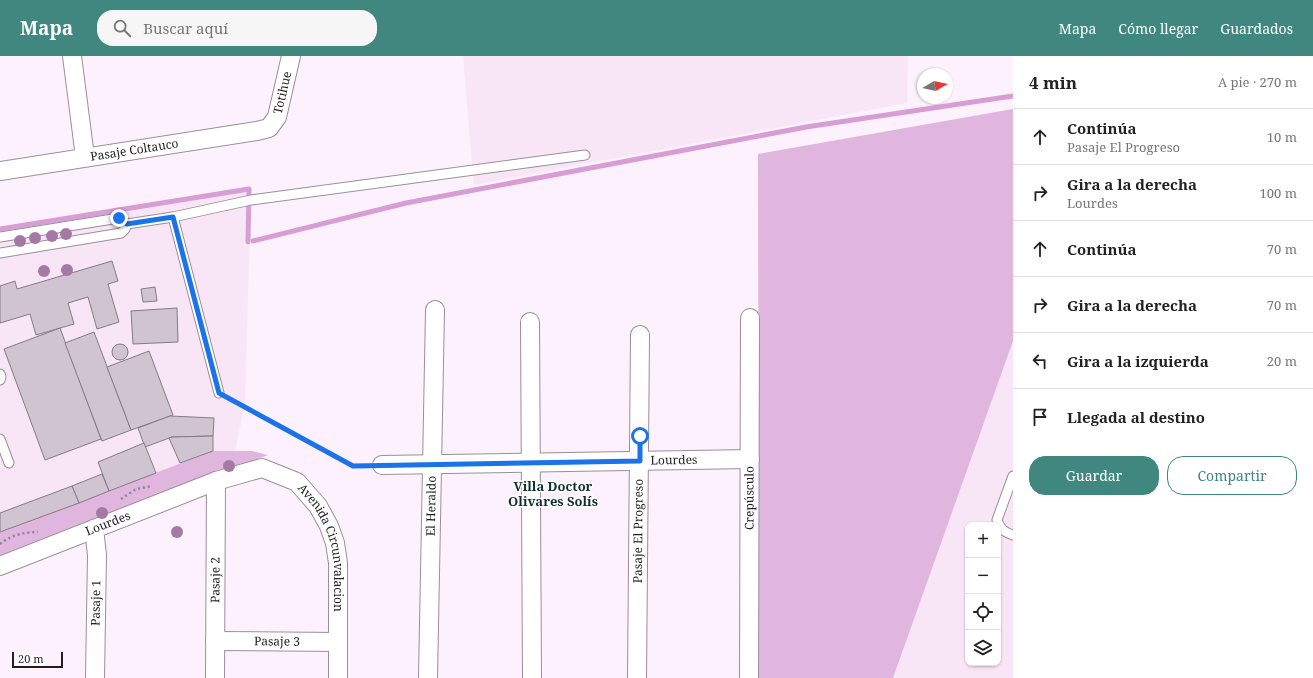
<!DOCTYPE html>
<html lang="es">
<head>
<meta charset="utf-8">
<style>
	body { margin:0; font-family:"Noto Serif",serif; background:#f6f6f6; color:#222 }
	.controls { position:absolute; right:12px; bottom:12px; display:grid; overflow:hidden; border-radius:8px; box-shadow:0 1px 3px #0004 }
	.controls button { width:36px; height:36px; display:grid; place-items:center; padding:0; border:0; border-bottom:1px solid #e0e0e0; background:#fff; color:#222; font:20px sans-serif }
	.compass { position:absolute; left:917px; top:12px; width:36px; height:36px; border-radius:50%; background:#fff; box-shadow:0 1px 3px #0004; rotate:81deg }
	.scale { position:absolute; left:12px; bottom:10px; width:51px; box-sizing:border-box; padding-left:4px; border:2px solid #211d21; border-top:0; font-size:11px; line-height:14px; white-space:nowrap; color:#211d21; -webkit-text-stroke:3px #fff; paint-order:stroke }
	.stop { position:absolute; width:12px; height:12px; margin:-9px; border:3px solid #1a73e8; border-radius:50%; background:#fff }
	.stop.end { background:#1a73e8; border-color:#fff; box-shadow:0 1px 4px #0008 }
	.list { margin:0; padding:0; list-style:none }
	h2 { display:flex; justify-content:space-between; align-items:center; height:52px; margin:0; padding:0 16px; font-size:17px }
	h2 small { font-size:13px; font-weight:400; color:#767676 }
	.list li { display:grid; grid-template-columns:26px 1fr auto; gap:12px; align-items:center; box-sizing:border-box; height:56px; padding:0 16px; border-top:1px solid #e0e0e0 }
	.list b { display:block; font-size:15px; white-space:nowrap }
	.list p { margin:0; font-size:13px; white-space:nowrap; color:#767676 }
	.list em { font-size:13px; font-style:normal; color:#767676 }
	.actions { display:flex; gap:8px; padding:12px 16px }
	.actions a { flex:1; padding:9px 0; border:1px solid #408780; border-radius:16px; text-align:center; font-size:14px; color:#408780 }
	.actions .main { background:#408780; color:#fff }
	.icon { flex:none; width:22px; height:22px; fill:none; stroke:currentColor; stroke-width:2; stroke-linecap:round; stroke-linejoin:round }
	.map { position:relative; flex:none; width:1013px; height:622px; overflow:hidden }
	header { display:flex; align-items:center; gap:24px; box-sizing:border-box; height:56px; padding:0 20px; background:#408780; color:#fff }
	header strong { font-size:19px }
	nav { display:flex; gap:22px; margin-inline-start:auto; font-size:14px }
	.search { width:280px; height:36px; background:#f6f6f6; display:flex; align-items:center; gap:10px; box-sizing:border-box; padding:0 14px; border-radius:16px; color:#767676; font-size:15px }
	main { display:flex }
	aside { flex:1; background:#fff }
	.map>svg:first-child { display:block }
	.built { fill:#f8e6f7; fill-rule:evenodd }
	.green { fill:#e0b6de }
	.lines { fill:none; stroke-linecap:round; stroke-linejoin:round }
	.stream { stroke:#d79dd4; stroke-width:5 }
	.building { fill:#cfc4cf; stroke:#857b84 }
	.lane-casing { stroke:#9a8f99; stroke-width:11 }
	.street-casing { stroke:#9a8f99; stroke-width:20 }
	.path { stroke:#8d868d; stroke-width:2.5; stroke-dasharray:2 3; stroke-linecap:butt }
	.lane { stroke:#fff; stroke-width:9 }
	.street { stroke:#fff; stroke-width:18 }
	.tree { fill:#a479a4 }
	.route { stroke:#1a73e8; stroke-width:5 }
	.labels { text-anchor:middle; stroke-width:3; stroke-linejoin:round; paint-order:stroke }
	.street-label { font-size:12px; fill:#211d21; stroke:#fff }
	.neighbourhood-label { font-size:13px; font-weight:bold; fill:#0d302d; stroke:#fff }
</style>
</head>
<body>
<header>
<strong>Mapa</strong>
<div class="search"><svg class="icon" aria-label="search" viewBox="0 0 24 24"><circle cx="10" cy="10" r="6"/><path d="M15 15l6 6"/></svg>Buscar aquí</div>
<nav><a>Mapa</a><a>Cómo llegar</a><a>Guardados</a></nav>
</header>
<main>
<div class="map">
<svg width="1013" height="622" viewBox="0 0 1013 622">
	<rect width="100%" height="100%" fill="#fcf1fc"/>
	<g class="built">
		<polygon points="463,0 908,0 907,47 474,129"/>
		<polygon points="251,131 245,346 232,412 0,501 0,171"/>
		<path d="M 1013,285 L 1013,622 L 893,622 L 933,508 ZM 968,469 L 998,469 L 998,607 L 968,607 Z"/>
	</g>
	<g class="green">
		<polygon points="1013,53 1013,285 893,622 759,622 758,98"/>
		<polygon points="213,395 252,395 268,399 0,501 0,476"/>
	</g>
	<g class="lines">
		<g class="stream">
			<polyline points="0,173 249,133 248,186"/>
			<polyline points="253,185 406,147 806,71 1013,40"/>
		</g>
	</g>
	<g class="building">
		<polygon points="112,205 118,225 108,228 119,266 97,273 88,241 68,247 74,268 36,279 30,258 0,267 0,230 15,225 17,233"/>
		<polygon points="155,231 157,245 143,246 141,233"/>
		<polygon points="177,252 178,286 133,288 131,255"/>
		<polygon points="60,272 101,383 45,404 4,293"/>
		<polygon points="94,276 131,374 102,385 65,287"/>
		<circle cx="120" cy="296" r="8"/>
		<polygon points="149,295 173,359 131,374 107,311"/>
		<polygon points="170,360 214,362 213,380 172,381 145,391 138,372"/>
		<polygon points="213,380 213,395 180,407 169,382 172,381"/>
		<polygon points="144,387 156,417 109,435 98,406"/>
		<polygon points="102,418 109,435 79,447 72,430"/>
		<polygon points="72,430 79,447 0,476 0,457"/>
	</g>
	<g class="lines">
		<defs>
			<g id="lane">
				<polyline points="173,161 251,144 585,99"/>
				<polyline points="127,168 173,161 219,337"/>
				<polyline points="0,181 119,162 127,168"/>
				<polyline points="0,197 121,177 125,173 127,168"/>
				<polyline points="0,318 1,321 0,324"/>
				<polyline points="0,383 9,407"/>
				<path d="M 1013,420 L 997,464 C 1000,473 1004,476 1013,479"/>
			</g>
			<g id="street">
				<polyline points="72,0 85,101"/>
				<path id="s1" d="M 0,115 L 257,75 L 269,72 L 277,61 L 291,0"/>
				<polyline points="530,266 532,622"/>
				<path id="s2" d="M 382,409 L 750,403"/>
				<polyline points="94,473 97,499 95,622"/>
				<path id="s3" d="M 0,510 L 216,425 L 262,412 L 297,426 L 318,450 L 329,470 L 335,487 L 338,507 L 338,622"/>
				<path id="s4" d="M 215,585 L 338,586"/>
				<path id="s5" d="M 215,622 L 216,425"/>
				<path id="s6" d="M 428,622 L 435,254"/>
				<path id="s7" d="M 637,622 L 640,279"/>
				<path id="s8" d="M 749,622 L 750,262"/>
			</g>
		</defs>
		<use href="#lane" class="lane-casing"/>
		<use href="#street" class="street-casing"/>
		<g class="path">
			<polyline points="230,343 353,410 366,410"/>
			<polyline points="121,443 136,433 152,430"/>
			<path d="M 0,488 C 11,479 24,476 38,476"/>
		</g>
		<use href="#lane" class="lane"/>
		<use href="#street" class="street"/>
	</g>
	<g class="tree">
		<circle cx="66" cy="178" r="6"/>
		<circle cx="52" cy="180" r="6"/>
		<circle cx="35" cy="182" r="6"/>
		<circle cx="20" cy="185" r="6"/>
		<circle cx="67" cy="214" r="6"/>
		<circle cx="44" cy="215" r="6"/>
		<circle cx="229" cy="410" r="6"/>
		<circle cx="102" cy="457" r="6"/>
		<circle cx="177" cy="476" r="6"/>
	</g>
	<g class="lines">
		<polyline class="route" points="119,162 127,168 173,161 219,337 353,410 640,405 640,380"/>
	</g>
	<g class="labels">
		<g class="street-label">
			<text dy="4" stroke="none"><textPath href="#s1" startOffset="311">Totihue</textPath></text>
			<text dy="4" stroke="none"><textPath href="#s1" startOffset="136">Pasaje Coltauco</textPath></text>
			<text dy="4" stroke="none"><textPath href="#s2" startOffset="292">Lourdes</textPath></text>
			<text dy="4" stroke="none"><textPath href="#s8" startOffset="180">Crepúsculo</textPath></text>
			<text dy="4" stroke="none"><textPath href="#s6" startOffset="172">El Heraldo</textPath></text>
			<text dy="4" stroke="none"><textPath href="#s3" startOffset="116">Lourdes</textPath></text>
			<text dy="4" stroke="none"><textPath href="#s7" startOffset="147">Pasaje El Progreso</textPath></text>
			<text dy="4" stroke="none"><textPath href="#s3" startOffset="391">Avenida Circunvalacion</textPath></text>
			<text dy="4" stroke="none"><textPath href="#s5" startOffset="98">Pasaje 2</textPath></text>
			<text transform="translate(96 547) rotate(-89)" y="4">Pasaje 1</text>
			<text dy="4" stroke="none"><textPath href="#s4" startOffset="62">Pasaje 3</textPath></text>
		</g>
		<g class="neighbourhood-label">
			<text x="553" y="435">Villa Doctor<tspan x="553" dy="15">Olivares Solís</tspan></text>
		</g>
	</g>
</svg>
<div class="controls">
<button>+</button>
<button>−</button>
<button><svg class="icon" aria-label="locate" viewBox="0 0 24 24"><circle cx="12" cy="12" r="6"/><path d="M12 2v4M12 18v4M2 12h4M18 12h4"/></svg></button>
<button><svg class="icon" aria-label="layers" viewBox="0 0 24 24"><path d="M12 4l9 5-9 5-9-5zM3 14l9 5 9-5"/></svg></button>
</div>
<svg class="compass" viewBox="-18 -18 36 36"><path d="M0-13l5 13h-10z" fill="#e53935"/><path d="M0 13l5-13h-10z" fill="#767676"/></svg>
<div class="scale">20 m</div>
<div class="stop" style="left:640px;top:380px"></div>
<div class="stop end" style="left:119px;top:162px"></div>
</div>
<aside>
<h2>4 min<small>A pie · 270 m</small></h2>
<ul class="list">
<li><svg class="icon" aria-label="ahead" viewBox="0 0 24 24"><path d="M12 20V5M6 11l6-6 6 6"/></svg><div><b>Continúa</b><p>Pasaje El Progreso</p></div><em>10 m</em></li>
<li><svg class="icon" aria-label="right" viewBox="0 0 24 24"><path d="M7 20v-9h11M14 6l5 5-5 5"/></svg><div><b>Gira a la derecha</b><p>Lourdes</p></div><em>100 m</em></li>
<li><svg class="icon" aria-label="ahead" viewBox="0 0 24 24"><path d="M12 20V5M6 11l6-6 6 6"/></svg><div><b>Continúa</b></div><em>70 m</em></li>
<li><svg class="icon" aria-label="right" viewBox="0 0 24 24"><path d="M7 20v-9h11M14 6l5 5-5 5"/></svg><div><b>Gira a la derecha</b></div><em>70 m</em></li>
<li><svg class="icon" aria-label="left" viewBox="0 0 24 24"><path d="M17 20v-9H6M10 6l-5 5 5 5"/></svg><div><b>Gira a la izquierda</b></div><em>20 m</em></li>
<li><svg class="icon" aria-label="arrive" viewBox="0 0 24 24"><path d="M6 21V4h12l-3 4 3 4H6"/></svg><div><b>Llegada al destino</b></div></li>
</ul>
<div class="actions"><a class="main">Guardar</a><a>Compartir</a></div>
</aside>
</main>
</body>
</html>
